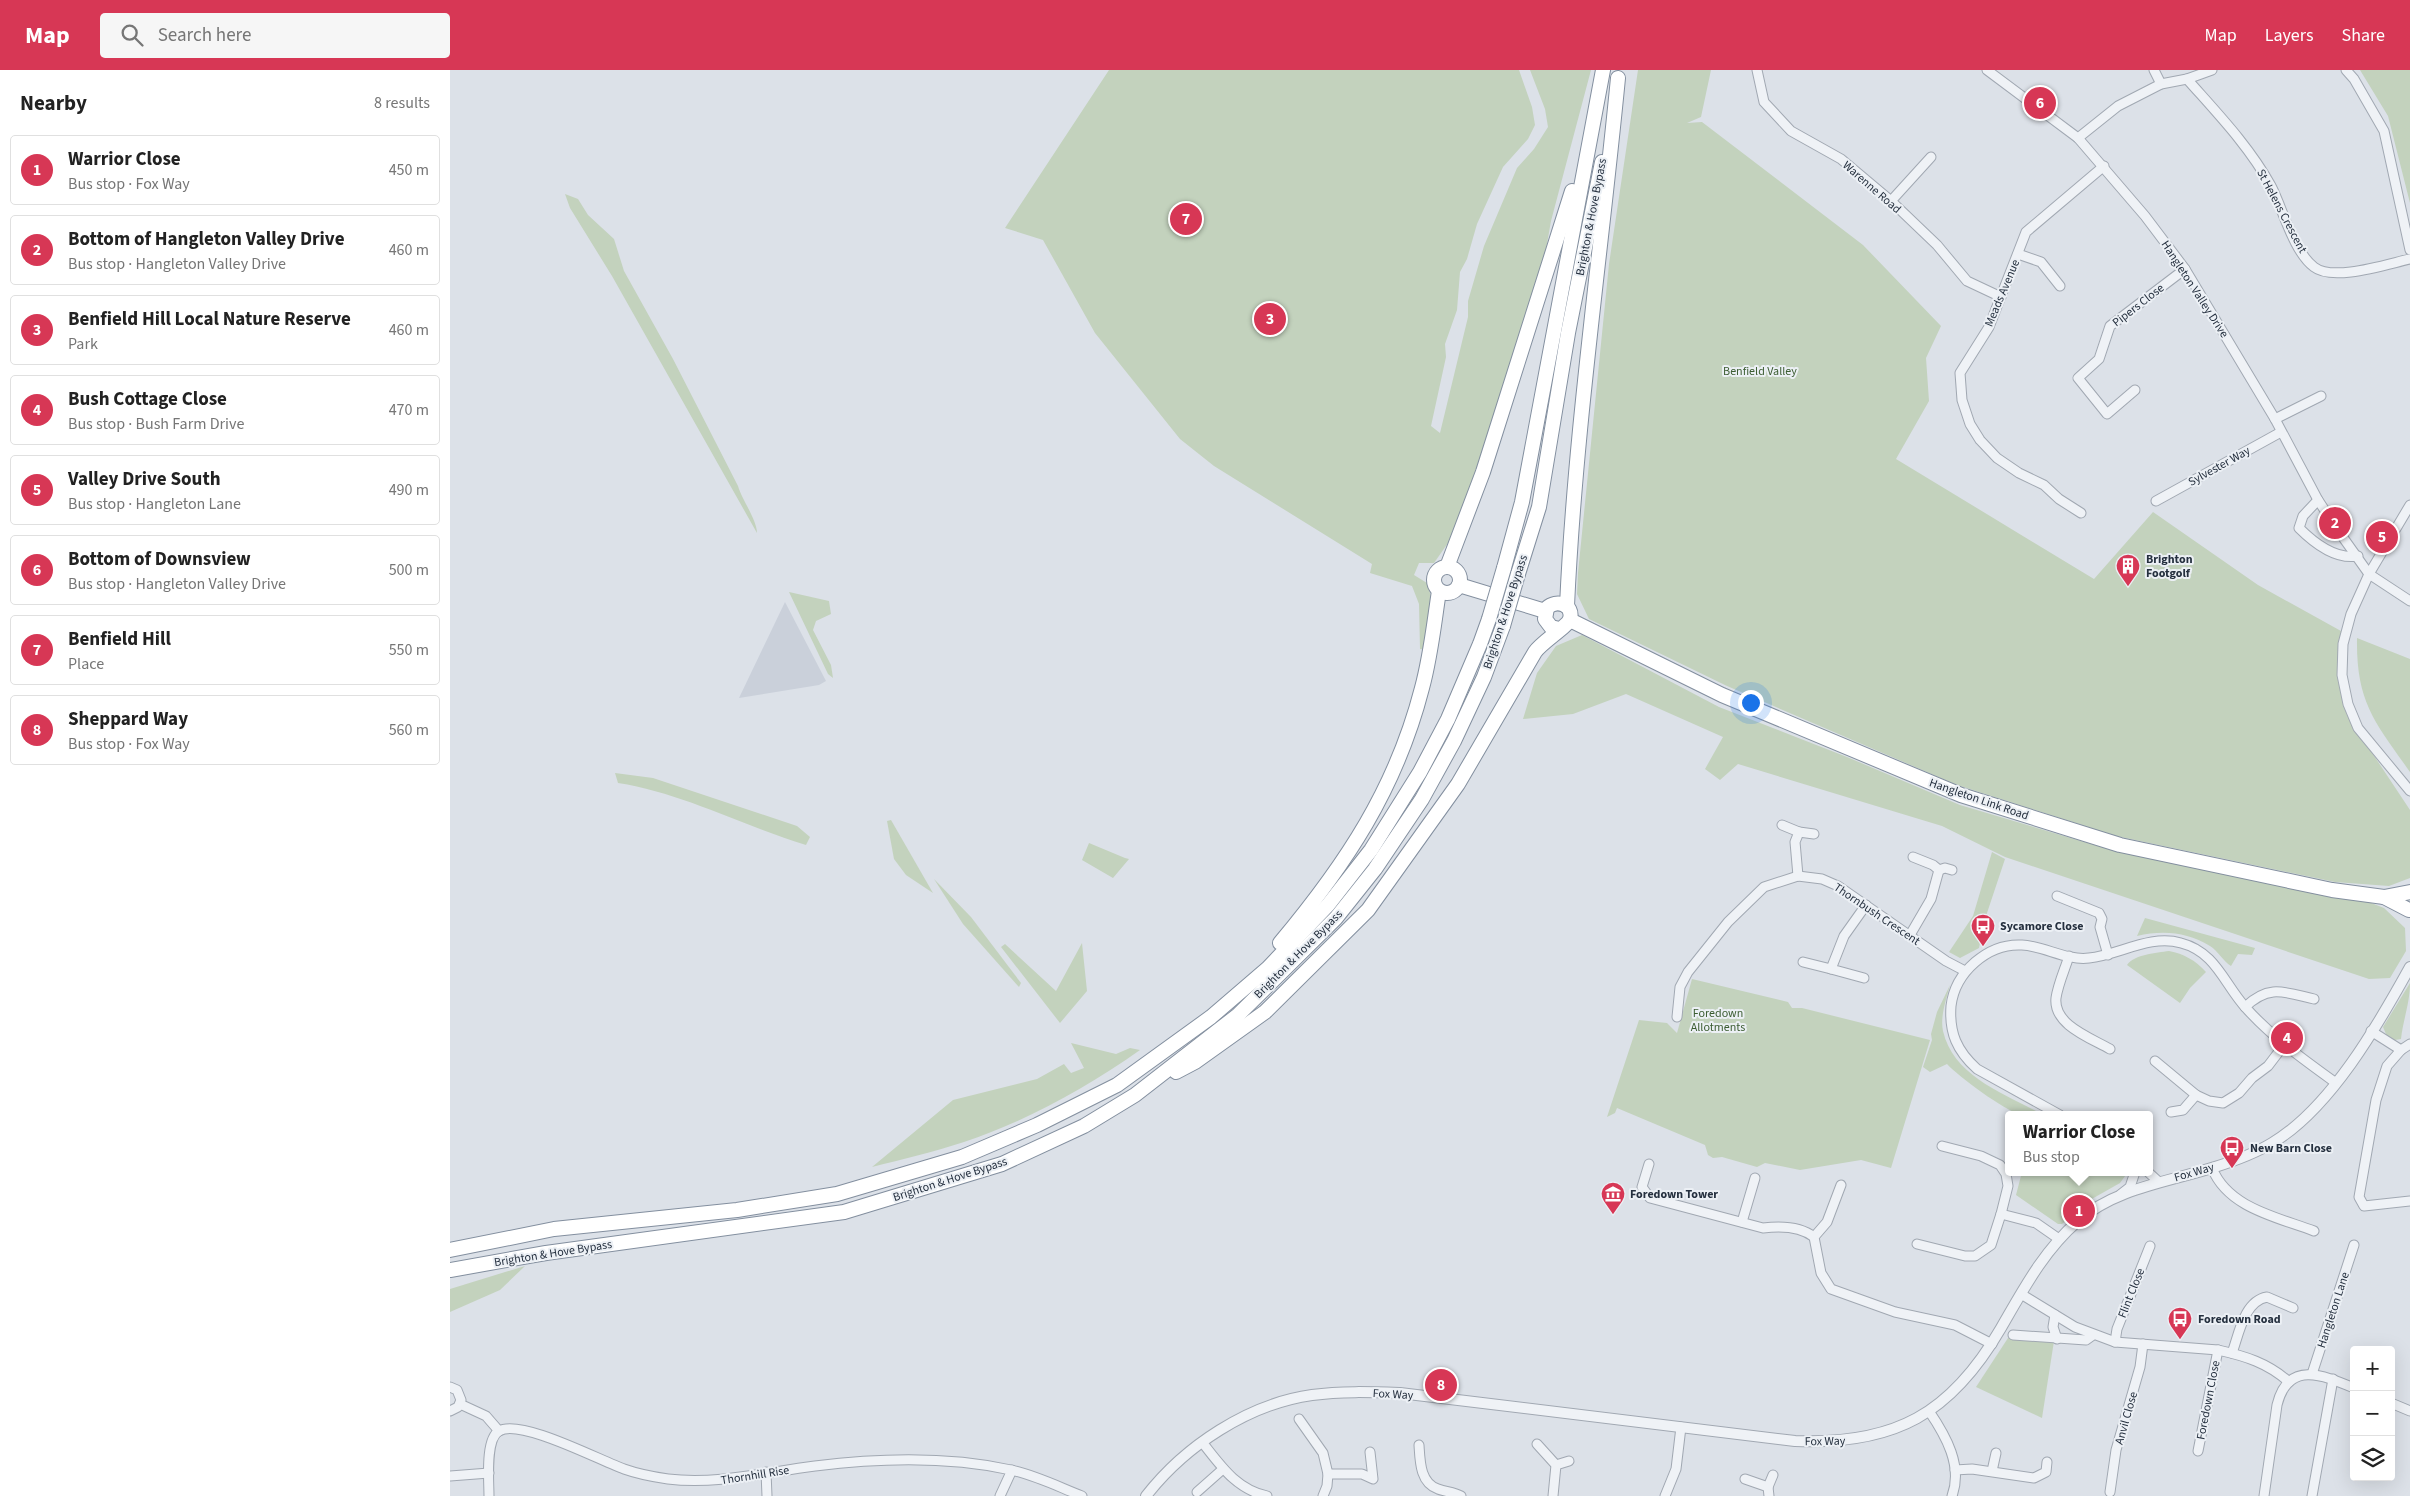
<!DOCTYPE html>
<html lang="en">
<head>
<meta charset="utf-8">
<style>
	body { margin:0; font-family:"Source Sans 3",sans-serif; background:#f6f6f6; color:#222 }
	.controls { position:absolute; right:15px; bottom:15px; display:grid; overflow:hidden; border-radius:5px; box-shadow:0 5px 20px #0002 }
	.controls button { width:45px; height:45px; display:grid; place-items:center; padding:0; border:0; border-bottom:1px solid #e0e0e0; background:#fff; color:#222; font:25px sans-serif }
	.you { position:absolute; left:1300px; top:632px; width:18px; height:18px; margin:-12px; border:4px solid #fff; border-radius:50%; background:#1a73e8; box-shadow:0 0 0 8px #1a73e833 }
	.badge { display:grid; place-items:center; width:32px; height:32px; border-radius:50%; background:#d73755; color:#fff; font-size:16px; font-weight:700 }
	.pin { position:absolute; translate:-50% -50%; border:2px solid #fff; box-shadow:0 1px 5px #0006 }
	.popup { position:absolute; left:1555px; top:1041px; width:148px; height:65px; box-sizing:border-box; display:grid; place-content:center; border-radius:5px; background:#fff; filter:drop-shadow(0 1px 4px #0005); font-size:16px; white-space:nowrap; color:#767676 }
	.popup b { font-size:19px; color:#222 }
	.popup::after { content:''; position:absolute; left:50%; top:100%; margin-left:-10px; border:10px solid transparent; border-top-color:#fff }
	.list { margin:0; padding:0; list-style:none }
	h2 { display:flex; justify-content:space-between; align-items:center; height:65px; margin:0; padding:0 20px; font-size:21px }
	h2 small { font-size:16px; font-weight:400; color:#767676 }
	.list li { display:grid; grid-template-columns:32px 1fr auto; gap:15px; align-items:center; box-sizing:border-box; height:70px; margin:0 10px 10px; padding:0 10px; border:1px solid #e0e0e0; border-radius:5px }
	.list b { display:block; font-size:19px; white-space:nowrap }
	.list p { margin:0; font-size:16px; white-space:nowrap; color:#767676 }
	.list em { font-size:16px; font-style:normal; color:#767676 }
	.icon { flex:none; width:28px; height:28px; fill:none; stroke:currentColor; stroke-width:2; stroke-linecap:round; stroke-linejoin:round }
	.map { position:relative; flex:none; width:1960px; height:1426px; overflow:hidden }
	header { display:flex; align-items:center; gap:30px; box-sizing:border-box; height:70px; padding:0 25px; background:#d73755; color:#fff }
	header strong { font-size:24px }
	nav { display:flex; gap:28px; margin-inline-start:auto; font-size:18px }
	.search { width:350px; height:45px; background:#f6f6f6; display:flex; align-items:center; gap:12px; box-sizing:border-box; padding:0 18px; border-radius:5px; color:#767676; font-size:19px }
	main { display:flex }
	aside { flex:1; background:#fff }
	.map>svg:first-child { display:block }
	.built { fill:#cad0da }
	.green { fill:#c3d2bd }
	.lines { fill:none; stroke-linecap:round; stroke-linejoin:round }
	.minor-casing { stroke:#a1a8b2; stroke-width:11 }
	.tertiary-casing { stroke:#a1a8b2; stroke-width:12 }
	.trunk-casing { stroke:#838f9f; stroke-width:16 }
	.minor { stroke:#eff2f6; stroke-width:9 }
	.tertiary { stroke:#eff2f6; stroke-width:10 }
	.trunk { stroke:#fff; stroke-width:14 }
	.trunk-bridge-casing { stroke:#838f9f; stroke-width:16; stroke-linecap:butt }
	.trunk-bridge { stroke:#fff; stroke-width:14 }
	.labels { text-anchor:middle; stroke-width:4; stroke-linejoin:round; paint-order:stroke }
	.street-label { font-size:12px; fill:#25303f; stroke:#ecf0f5 }
	.park-label { font-size:12px; fill:#3b5c31; stroke:#ecf0f5 }
	.poi-label { font-size:12px; font-weight:bold; fill:#25303f; stroke:#ecf0f5; text-anchor:start }
</style>
</head>
<body>
<header>
<strong>Map</strong>
<div class="search"><svg class="icon" aria-label="search" viewBox="0 0 24 24"><circle cx="10" cy="10" r="6"/><path d="M15 15l6 6"/></svg>Search here</div>
<nav><a>Map</a><a>Layers</a><a>Share</a></nav>
</header>
<main>
<aside>
<h2>Nearby<small>8 results</small></h2>
<ul class="list">
<li><span class="badge">1</span><div><b>Warrior Close</b><p>Bus stop · Fox Way</p></div><em>450 m</em></li>
<li><span class="badge">2</span><div><b>Bottom of Hangleton Valley Drive</b><p>Bus stop · Hangleton Valley Drive</p></div><em>460 m</em></li>
<li><span class="badge">3</span><div><b>Benfield Hill Local Nature Reserve</b><p>Park</p></div><em>460 m</em></li>
<li><span class="badge">4</span><div><b>Bush Cottage Close</b><p>Bus stop · Bush Farm Drive</p></div><em>470 m</em></li>
<li><span class="badge">5</span><div><b>Valley Drive South</b><p>Bus stop · Hangleton Lane</p></div><em>490 m</em></li>
<li><span class="badge">6</span><div><b>Bottom of Downsview</b><p>Bus stop · Hangleton Valley Drive</p></div><em>500 m</em></li>
<li><span class="badge">7</span><div><b>Benfield Hill</b><p>Place</p></div><em>550 m</em></li>
<li><span class="badge">8</span><div><b>Sheppard Way</b><p>Bus stop · Fox Way</p></div><em>560 m</em></li>
</ul>
</aside>
<div class="map">
<svg width="1960" height="1426" viewBox="0 0 1960 1426">
	<rect width="100%" height="100%" fill="#dce1e8"/>
	<polygon class="built" points="335,532 376,611 369,615 289,628"/>
	<g class="green">
		<polygon points="659,0 1069,0 1082,37 1085,55 1078,69 1053,97 1027,154 1017,189 1010,202 1007,240 995,274 996,287 981,356 990,363 1018,247 1018,231 1034,176 1067,98 1084,79 1098,57 1095,39 1080,0 1141,0 1101,151 1091,208 1040,365 998,473 984,493 969,493 964,505 977,513 983,533 977,580 970,579 969,534 962,516 920,503 922,494 764,396 730,369 645,263 593,170 555,158"/>
		<polygon points="1188,0 1261,0 1251,47 1237,53 1252,52 1413,175 1491,256 1476,288 1479,331 1446,389 1644,509 1703,442 1808,515 1891,561 1887,606 1897,645 1960,740 1960,808 1939,816 1885,812 1666,766 1507,715 1277,616 1139,549 1127,524 1128,503 1159,194"/>
		<polygon points="1910,0 1960,0 1960,133 1938,46"/>
		<path d="M 115,124 L 128,129 L 138,145 L 164,169 L 174,201 L 223,289 L 288,416 C 292,430 307,450 307,463 L 162,206 L 120,138 Z"/>
		<polygon points="339,522 379,531 381,544 366,551 363,560 381,595 383,608 378,604"/>
		<polygon points="1132,565 1269,637 1397,687 1510,735 1658,779 1906,827 1934,838 1955,858 1956,881 1940,908 1919,909 1555,787 1492,756 1288,694 1270,710 1255,699 1273,667 1176,624 1123,644 1073,649 1087,603 1106,576"/>
		<path d="M 1907,568 L 1960,589 L 1960,702 C 1925,652 1906,633 1907,568 Z"/>
		<path d="M 165,703 L 203,708 L 347,756 L 360,767 L 356,775 C 293,756 233,723 168,713 Z"/>
		<polygon points="441,750 483,823 456,805 444,789 437,751"/>
		<polygon points="639,773 675,788 679,789 663,808 632,790"/>
		<polygon points="1542,782 1555,789 1534,852 1529,878 1510,888 1499,882 1523,846"/>
		<polygon points="484,809 521,847 571,913 569,917 513,854"/>
		<path d="M 1695,848 L 1805,878 L 1802,885 L 1788,884 L 1781,896 C 1773,891 1768,881 1760,876 C 1737,862 1713,860 1687,866 Z"/>
		<polygon points="632,873 637,921 610,953 551,877 555,874 606,921"/>
		<path d="M 1719,881 C 1734,884 1745,890 1756,902 L 1740,918 L 1730,933 L 1677,895 C 1685,884 1706,883 1719,881 Z"/>
		<polygon points="1242,909 1338,932 1342,938 1352,938 1480,970 1441,1098 1411,1090 1350,1100 1315,1093 1307,1097 1272,1087 1263,1088 1258,1085 1255,1075 1167,1038 1165,1043 1157,1047 1189,950 1217,953 1227,963"/>
		<path d="M 1960,913 C 1960,933 1953,950 1951,969 L 1939,971 L 1933,957 Z"/>
		<path d="M 1500,915 C 1496,930 1490,947 1493,961 C 1503,1005 1552,1023 1588,1042 L 1586,1045 C 1582,1045 1575,1046 1571,1045 C 1554,1040 1509,1007 1497,994 L 1480,1002 L 1473,997 L 1482,970 L 1481,964 L 1487,942 Z"/>
		<path d="M 621,973 L 666,984 L 680,978 L 690,980 C 636,1018 577,1051 514,1072 C 484,1082 453,1089 422,1097 L 503,1030 L 587,1009 L 614,994 L 621,1003 L 634,998 Z"/>
		<polygon points="1572,1102 1678,1102 1670,1113 1640,1130 1612,1154 1608,1154 1566,1125"/>
		<polygon points="75,1196 50,1220 0,1242 0,1219"/>
		<polygon points="1558,1268 1604,1271 1592,1348 1526,1317"/>
	</g>
	<g class="lines">
		<defs>
			<g id="minor">
				<polyline points="1307,0 1314,32 1341,61 1391,89 1441,131 1487,175 1517,211 1551,227"/>
				<polyline points="1537,0 1628,68 1695,146 1735,199 1825,349 1868,430 1887,459 1919,504 1960,531"/>
				<polyline points="1704,0 1711,14"/>
				<polyline points="1896,0 1904,9 1934,61 1960,180"/>
				<path d="M 1737,9 C 1767,43 1799,76 1821,116 C 1833,139 1843,181 1864,197 C 1883,212 1937,194 1960,189"/>
				<polyline points="1628,68 1668,36 1711,14 1737,9 1762,0"/>
				<polyline points="1441,131 1481,87"/>
				<polyline points="1568,184 1591,192 1610,216"/>
				<polyline points="1685,320 1657,344 1628,308 1649,289 1660,256 1735,199"/>
				<polyline points="1825,349 1871,326"/>
				<path d="M 1868,430 L 1853,446 L 1849,458 C 1864,473 1886,490 1908,486"/>
				<polyline points="1706,431 1831,362"/>
				<polyline points="1960,435 1919,504 1901,544 1893,574 1892,605 1898,634 1908,658 1960,721"/>
				<polyline points="1631,443 1609,429 1594,415 1569,403 1547,388 1530,370 1520,354 1512,330 1510,303 1539,257 1576,162 1654,96"/>
				<polyline points="1332,755 1349,762"/>
				<polyline points="1489,800 1495,798 1502,800"/>
				<polyline points="1348,806 1345,772 1349,762 1364,764"/>
				<polyline points="1607,826 1649,843 1652,849 1650,857 1658,885"/>
				<polyline points="1460,865 1481,829 1489,800 1483,795 1463,787"/>
				<path d="M 1619,886 C 1615,899 1608,914 1606,928 C 1603,955 1641,968 1660,979"/>
				<polyline points="1353,892 1381,899"/>
				<polyline points="1414,908 1381,899 1394,866 1416,835"/>
				<path d="M 1795,937 C 1819,914 1834,922 1864,929"/>
				<polyline points="1227,947 1230,917 1238,902 1278,852 1314,817 1348,806 1372,809 1388,816 1496,891 1515,901"/>
				<polyline points="1921,961 1951,980"/>
				<polyline points="1960,974 1951,980 1937,996 1926,1030 1909,1127 1914,1136 1960,1131"/>
				<polyline points="1705,991 1746,1025 1759,1031 1773,1033 1789,1023 1802,1008 1818,996 1834,975"/>
				<polyline points="1721,1042 1733,1040 1746,1025"/>
				<path d="M 1610,1045 L 1527,999 C 1507,981 1499,963 1501,936 C 1505,902 1538,873 1572,875 C 1594,876 1617,891 1639,888 C 1669,885 1700,864 1731,873 C 1766,882 1774,914 1796,938 C 1822,967 1854,990 1886,1013"/>
				<path d="M 1199,1094 L 1192,1117 L 1200,1128 L 1313,1158 C 1329,1156 1350,1156 1364,1167"/>
				<path d="M 1762,1098 C 1778,1138 1827,1147 1864,1161"/>
				<polyline points="1698,1102 1709,1112"/>
				<polyline points="1391,1115 1377,1152 1364,1167 1371,1203 1381,1219 1445,1242 1505,1255 1542,1274"/>
				<polyline points="1671,1124 1680,1117 1685,1102"/>
				<polyline points="1551,1144 1586,1153 1609,1169"/>
				<polyline points="1292,1152 1305,1108"/>
				<polyline points="1467,1174 1515,1186 1525,1186 1541,1175 1551,1144 1558,1116 1556,1104 1550,1095 1531,1086 1492,1076"/>
				<path d="M 1571,1224 L 1625,1257 L 1665,1272 L 1768,1280 C 1795,1286 1818,1293 1839,1312"/>
				<polyline points="1605,1245 1603,1257 1607,1269"/>
				<polyline points="1563,1265 1636,1270 1643,1265"/>
				<polyline points="1665,1272 1667,1259 1700,1176"/>
				<path d="M 1782,1283 C 1789,1264 1794,1231 1817,1227 L 1843,1238"/>
				<polyline points="1862,1304 1904,1175"/>
				<polyline points="0,1317 7,1320 11,1330 8,1337 0,1341"/>
				<polyline points="1941,1333 1960,1341"/>
				<polyline points="10,1334 36,1346 49,1361"/>
				<path d="M 1479,1341 C 1496,1366 1513,1396 1502,1426"/>
				<polyline points="849,1349 873,1383 878,1404"/>
				<path d="M 752,1372 C 771,1396 786,1419 817,1426"/>
				<polyline points="1087,1374 1106,1395 1103,1426"/>
				<path d="M 969,1375 C 970,1391 970,1413 988,1419 C 996,1422 1003,1422 1011,1426"/>
				<polyline points="1748,1381 1768,1280"/>
				<polyline points="1106,1395 1119,1391"/>
				<polyline points="1505,1400 1522,1399 1584,1408 1596,1402 1597,1392"/>
				<polyline points="1542,1401 1546,1383"/>
				<polyline points="316,1402 317,1426"/>
				<polyline points="0,1406 39,1403"/>
				<polyline points="1295,1409 1318,1417 1319,1426"/>
				<polyline points="1318,1417 1323,1405"/>
				<polyline points="747,1422 773,1399"/>
				<polyline points="1660,1422 1666,1380 1690,1297 1693,1274"/>
				<path d="M 39,1426 C 39,1411 35,1369 49,1361 C 70,1348 151,1391 174,1399 C 188,1404 204,1407 218,1409 C 267,1415 316,1402 365,1396 C 429,1388 498,1386 561,1400 C 585,1405 609,1417 632,1426"/>
				<polyline points="550,1426 562,1400"/>
				<polyline points="873,1426 877,1416 878,1404 912,1404 923,1409 920,1382"/>
				<polyline points="1215,1426 1226,1399 1231,1357"/>
				<path d="M 1814,1426 L 1827,1335 C 1838,1290 1873,1305 1904,1318"/>
				<polyline points="1862,1426 1883,1309"/>
			</g>
			<path id="tertiary" d="M 696,1426 C 735,1376 798,1334 862,1325 C 891,1321 920,1322 950,1323 L 1345,1371 C 1445,1375 1501,1344 1551,1258 C 1573,1220 1594,1180 1628,1151 C 1666,1118 1718,1112 1765,1097 C 1784,1091 1804,1084 1822,1073 C 1880,1039 1928,955 1960,897"/>
			<g id="trunk">
				<polyline points="997,497 1033,402 1122,121"/>
				<circle cx="997" cy="510" r="13"/>
				<polyline points="1054,498 1072,432 1153,0"/>
				<polyline points="1068,504 1089,437 1118,263 1152,92"/>
				<polyline points="1009,515 1095,541"/>
				<path d="M 1117,536 C 1125,360 1151,184 1168,8"/>
				<polyline points="1120,550 1272,625 1511,725 1670,775 1882,820 1934,827 1960,822"/>
				<polyline points="1934,827 1959,840"/>
				<path d="M 830,873 C 896,794 946,719 972,618 C 981,585 984,553 989,521"/>
				<path d="M 726,1002 L 745,992 L 815,942 L 918,840 L 1008,714 L 1085,582 C 1092,572 1118,556 1120,549 C 1124,534 1106,529 1097,538 L 1095,549 L 1101,557 L 1109,559"/>
				<polyline points="0,1180 104,1159 287,1140 387,1124 512,1087 587,1055 667,1015 761,947 818,898 878,835 921,780 970,702 998,649 1030,574 1039,549"/>
				<polyline points="0,1200 96,1183 394,1142 552,1094 634,1056 685,1025 788,945 886,848 925,799 972,729 1004,671 1034,607 1053,556"/>
			</g>
		</defs>
		<use href="#minor" class="minor-casing"/>
		<use href="#tertiary" class="tertiary-casing"/>
		<use href="#trunk" class="trunk-casing"/>
		<use href="#minor" class="minor"/>
		<use href="#tertiary" class="tertiary"/>
		<use href="#trunk" class="trunk"/>
		<defs>
			<g id="trunk-bridge">
				<polyline points="1039,549 1054,498"/>
				<polyline points="1053,556 1068,504"/>
			</g>
		</defs>
		<use href="#trunk-bridge" class="trunk-bridge-casing"/>
		<use href="#trunk-bridge" class="trunk-bridge"/>
	</g>
	<defs>
		<symbol id="building-pin" viewBox="-11 -11 22 30"><path d="M0 17L-7.5 6A9.5 9.5 0 1 1 7.5 6Z" fill="#d73755" stroke="#ecf0f5"/><path d="M-4-6H4V6H1V3H-1V6H-4ZM-2.5-4.3h1.7v1.8h-1.7ZM.8-4.3h1.7v1.8H.8ZM-2.5-1h1.7V.8h-1.7ZM.8-1h1.7V.8H.8Z" fill="#fff"/></symbol>
		<symbol id="bus-pin" viewBox="-11 -11 22 30"><path d="M0 17L-7.5 6A9.5 9.5 0 1 1 7.5 6Z" fill="#d73755" stroke="#ecf0f5"/><path d="M-5-6H5V4H4V6H2V4H-2V6H-4V4H-5ZM-3.5-4V0h7V-4ZM-3.5 1.2v1.5H-2V1.2ZM2 1.2v1.5H3.5V1.2Z" fill="#fff"/></symbol>
		<symbol id="museum-pin" viewBox="-11 -11 22 30"><path d="M0 17L-7.5 6A9.5 9.5 0 1 1 7.5 6Z" fill="#d73755" stroke="#ecf0f5"/><path d="M0-6L6-3V-2H-6V-3ZM-5-1h2V3h-2ZM-1-1h2V3h-2ZM3-1h2V3H3ZM-6 4H6V6H-6Z" fill="#fff"/></symbol>
	</defs>
	<g fill-rule="evenodd">
		<use href="#building-pin" x="1664" y="482" width="28" height="38"/>
		<use href="#bus-pin" x="1519" y="842" width="28" height="38"/>
		<use href="#bus-pin" x="1768" y="1064" width="28" height="38"/>
		<use href="#museum-pin" x="1149" y="1110" width="28" height="38"/>
		<use href="#bus-pin" x="1716" y="1235" width="28" height="38"/>
	</g>
	<g class="labels">
		<g class="street-label">
			<text transform="translate(1422 117) rotate(41)" y="4">Warenne Road</text>
			<text transform="translate(1832 141) rotate(62)" y="4">St Helens Crescent</text>
			<text transform="translate(1141 147) rotate(-79)" y="4">Brighton &amp; Hove Bypass</text>
			<text transform="translate(1745 219) rotate(57)" y="4">Hangleton Valley Drive</text>
			<text transform="translate(1552 223) rotate(-67)" y="4">Meads Avenue</text>
			<text transform="translate(1688 235) rotate(-38)" y="4">Pipers Close</text>
			<text transform="translate(1769 396) rotate(-29)" y="4">Sylvester Way</text>
			<text transform="translate(1055 542) rotate(-72)" y="4">Brighton &amp; Hove Bypass</text>
			<text transform="translate(1529 729) rotate(19)" y="4">Hangleton Link Road</text>
			<text transform="translate(1427 844) rotate(34)" y="4">Thornbush Crescent</text>
			<text transform="translate(848 884) rotate(-45)" y="4">Brighton &amp; Hove Bypass</text>
			<text transform="translate(1744 1102) rotate(-16)" y="4">Fox Way</text>
			<text transform="translate(500 1109) rotate(-18)" y="4">Brighton &amp; Hove Bypass</text>
			<text transform="translate(103 1183) rotate(-9)" y="4">Brighton &amp; Hove Bypass</text>
			<text transform="translate(1681 1223) rotate(-68)" y="4">Flint Close</text>
			<text transform="translate(1883 1240) rotate(-72)" y="4">Hangleton Lane</text>
			<text transform="translate(943 1324) rotate(3)" y="4">Fox Way</text>
			<text transform="translate(1758 1330) rotate(-79)" y="4">Foredown Close</text>
			<text transform="translate(1676 1348) rotate(-74)" y="4">Anvil Close</text>
			<text transform="translate(1375 1371) rotate(-1)" y="4">Fox Way</text>
			<text transform="translate(305 1405) rotate(-9)" y="4">Thornhill Rise</text>
		</g>
		<g class="park-label">
			<text x="1310" y="305">Benfield Valley</text>
			<text x="1268" y="947">Foredown<tspan x="1268" dy="14">Allotments</tspan></text>
		</g>
		<g class="poi-label">
			<text x="1696" y="493">Brighton<tspan x="1696" dy="14">Footgolf</tspan></text>
			<text x="1550" y="860">Sycamore Close</text>
			<text x="1800" y="1082">New Barn Close</text>
			<text x="1180" y="1128">Foredown Tower</text>
			<text x="1748" y="1253">Foredown Road</text>
		</g>
	</g>
</svg>
<div class="controls">
<button>+</button>
<button>−</button>
<button><svg class="icon" aria-label="layers" viewBox="0 0 24 24"><path d="M12 4l9 5-9 5-9-5zM3 14l9 5 9-5"/></svg></button>
</div>
<div class="you"></div>
<div class="pin badge" style="left:1629px;top:1141px">1</div>
<div class="popup"><b>Warrior Close</b>Bus stop</div>
<div class="pin badge" style="left:1885px;top:453px">2</div>
<div class="pin badge" style="left:820px;top:249px">3</div>
<div class="pin badge" style="left:1837px;top:968px">4</div>
<div class="pin badge" style="left:1932px;top:467px">5</div>
<div class="pin badge" style="left:1590px;top:33px">6</div>
<div class="pin badge" style="left:736px;top:149px">7</div>
<div class="pin badge" style="left:991px;top:1315px">8</div>
</div>
</main>
</body>
</html>
